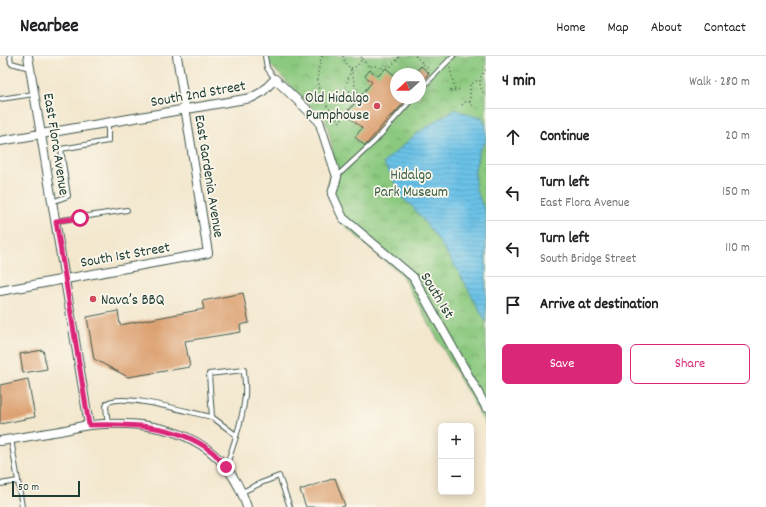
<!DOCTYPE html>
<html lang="en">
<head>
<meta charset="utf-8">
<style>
	body { margin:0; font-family:Dekko,sans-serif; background:#f6f6f6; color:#202124 }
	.controls { position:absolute; right:12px; bottom:12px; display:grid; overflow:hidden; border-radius:6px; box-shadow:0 2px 10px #0003 }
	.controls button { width:36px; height:36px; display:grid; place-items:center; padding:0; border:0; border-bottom:1px solid #e0e0e0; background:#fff; color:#202124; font:20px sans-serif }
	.compass { position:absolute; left:390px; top:12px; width:36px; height:36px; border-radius:50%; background:#fff; box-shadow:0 2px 10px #0003; rotate:249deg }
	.scale { position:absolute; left:12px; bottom:10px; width:68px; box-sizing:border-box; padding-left:4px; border:2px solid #1f3d34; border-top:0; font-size:11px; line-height:14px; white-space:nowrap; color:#1f3d34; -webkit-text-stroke:3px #fbf7ec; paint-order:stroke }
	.stop { position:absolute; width:12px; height:12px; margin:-9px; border:3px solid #db2777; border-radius:50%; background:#fff }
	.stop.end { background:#db2777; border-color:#fff; box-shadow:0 1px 4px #0008 }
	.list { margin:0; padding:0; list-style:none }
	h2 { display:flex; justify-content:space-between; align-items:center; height:52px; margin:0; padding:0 16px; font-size:17px }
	h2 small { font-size:13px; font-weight:400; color:#757577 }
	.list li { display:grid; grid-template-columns:26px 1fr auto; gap:12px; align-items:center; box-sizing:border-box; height:56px; padding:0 16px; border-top:1px solid #e0e0e0 }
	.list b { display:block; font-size:15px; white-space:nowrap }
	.list p { margin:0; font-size:13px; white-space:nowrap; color:#757577 }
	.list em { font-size:13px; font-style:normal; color:#757577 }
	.actions { display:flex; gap:8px; padding:12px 16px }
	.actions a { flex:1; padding:9px 0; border:1px solid #db2777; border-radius:6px; text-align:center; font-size:14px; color:#db2777 }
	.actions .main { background:#db2777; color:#fff }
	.icon { flex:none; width:22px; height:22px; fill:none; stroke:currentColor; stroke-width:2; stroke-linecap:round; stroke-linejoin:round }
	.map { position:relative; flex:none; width:486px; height:451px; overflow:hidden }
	header { display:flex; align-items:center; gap:24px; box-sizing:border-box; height:56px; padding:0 20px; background:#fff; border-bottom:1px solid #e0e0e0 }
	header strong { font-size:19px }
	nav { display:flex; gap:22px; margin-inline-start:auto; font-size:14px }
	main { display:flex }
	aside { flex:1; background:#fff }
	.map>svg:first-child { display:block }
	.park { fill:url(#park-crowns); stroke:#55835a; fill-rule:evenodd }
	.water { fill:url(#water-rules); stroke:#44808e }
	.building { fill:#db9f6e }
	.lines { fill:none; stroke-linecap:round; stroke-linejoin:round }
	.lane-casing { stroke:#3f564b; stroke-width:6 }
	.street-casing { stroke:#3f564b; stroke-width:10 }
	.path { stroke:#3f564b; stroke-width:1.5; stroke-dasharray:1 3; stroke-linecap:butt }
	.lane { stroke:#fff; stroke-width:4 }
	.street { stroke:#fff; stroke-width:8 }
	.route { stroke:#db2777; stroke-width:5 }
	.poi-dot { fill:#d1495b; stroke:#fbf7ec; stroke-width:1.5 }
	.labels { text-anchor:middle; stroke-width:3.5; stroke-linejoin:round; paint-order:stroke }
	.street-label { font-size:15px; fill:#1f3d34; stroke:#fbf7ec }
	.poi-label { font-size:15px; fill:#1f3d34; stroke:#fbf7ec; text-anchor:end }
	.park-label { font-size:15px; fill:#3a6047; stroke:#fbf7ec }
</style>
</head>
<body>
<header>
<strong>Nearbee</strong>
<nav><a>Home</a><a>Map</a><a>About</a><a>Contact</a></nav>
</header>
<main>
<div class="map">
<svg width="486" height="451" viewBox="0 0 486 451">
	<defs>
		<pattern id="park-crowns" width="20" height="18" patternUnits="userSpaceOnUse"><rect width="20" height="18" fill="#8bc97f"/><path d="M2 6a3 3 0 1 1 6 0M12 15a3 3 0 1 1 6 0" fill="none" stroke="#71a469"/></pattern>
		<pattern id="water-rules" width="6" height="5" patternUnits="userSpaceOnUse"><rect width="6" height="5" fill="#6ac2e8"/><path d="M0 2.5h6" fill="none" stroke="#579fbd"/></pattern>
	</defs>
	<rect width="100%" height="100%" fill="#fbf7ec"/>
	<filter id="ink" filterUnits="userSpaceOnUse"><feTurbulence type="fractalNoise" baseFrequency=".025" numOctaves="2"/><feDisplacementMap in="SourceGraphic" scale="8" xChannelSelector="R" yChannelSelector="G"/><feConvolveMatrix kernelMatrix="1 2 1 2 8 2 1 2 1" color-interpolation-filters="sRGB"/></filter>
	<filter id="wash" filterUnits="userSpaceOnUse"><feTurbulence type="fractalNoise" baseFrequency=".012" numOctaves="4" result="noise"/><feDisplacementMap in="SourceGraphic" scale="16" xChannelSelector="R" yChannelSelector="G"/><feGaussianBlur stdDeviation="0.9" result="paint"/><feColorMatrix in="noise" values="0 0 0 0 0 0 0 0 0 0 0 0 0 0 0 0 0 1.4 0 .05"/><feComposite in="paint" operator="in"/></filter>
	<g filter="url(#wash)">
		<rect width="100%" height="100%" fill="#f3e7ce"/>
		<path class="park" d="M 268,0 L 486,0 L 486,369 L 401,218 L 348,173 C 341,164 328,144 328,132 C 328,121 334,110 333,98 C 332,86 328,74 325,62 L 318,58 L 270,9 ZM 396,18 L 420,18 L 420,42 L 396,42 Z"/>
		<polygon class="water" points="455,53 473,60 482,61 486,70 486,85 479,95 475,114 475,131 486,158 486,266 457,213 434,178 411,149 402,142 391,119 383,107 416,78"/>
		<g id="blocks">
			<g class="building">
				<polygon points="421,10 429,17 420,28 420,18 414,18"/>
				<polygon points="386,12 396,21 396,42 408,42 392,60 391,59 365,90 355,81 362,72 346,58 372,26 365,20 370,14 378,20"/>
				<polygon points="243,237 249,267 240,269 241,276 185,285 190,311 128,321 94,303 87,261 118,255 120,269 204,253 202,245"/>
				<polygon points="43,294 47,313 23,317 20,298"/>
				<polygon points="28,323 35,361 0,368 0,329"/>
				<polygon points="335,422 345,450 341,451 306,451 300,434"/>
			</g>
		</g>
	</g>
	<g filter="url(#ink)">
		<use href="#blocks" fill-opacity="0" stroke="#3f564b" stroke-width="1"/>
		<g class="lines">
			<defs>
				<g id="lane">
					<polyline points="10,0 11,7 30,12"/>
					<polyline points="265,0 267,12 275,23"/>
					<polyline points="420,34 453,0"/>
					<polyline points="0,43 34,38"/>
					<polyline points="337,120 375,85 413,42"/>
					<polyline points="52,146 68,140 61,93 108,85 108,66"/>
					<polyline points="56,165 127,154"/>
					<path d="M 108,369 L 106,351 L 107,347 C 122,336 191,357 212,361"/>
					<path d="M 226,411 C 234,387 243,363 245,339 C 246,330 244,322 244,314 L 209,318 L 212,361 L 236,379"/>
					<polyline points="18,425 22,451"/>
					<polyline points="0,428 18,425 11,383"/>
					<polyline points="242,436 261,427 279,420 290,451"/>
				</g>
				<g id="street">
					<polyline points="28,0 89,369"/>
					<polyline points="0,85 251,42 262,36 275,23 319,65 337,121 332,138 343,162 413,221 486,351"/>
					<polyline points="0,235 208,197 177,0"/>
					<path d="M 0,385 C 20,382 40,378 60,375 C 70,373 80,370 90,369 C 159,363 224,379 247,451"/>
				</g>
			</defs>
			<use href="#lane" class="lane-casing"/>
			<use href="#street" class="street-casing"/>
			<g class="path">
				<path d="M 322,0 C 316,18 315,36 328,51 C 332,56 336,61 340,66 L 345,58 L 359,41"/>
				<polyline points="343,0 346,9 351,12 356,34 360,39 359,40"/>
				<polyline points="415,0 430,14"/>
				<polyline points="362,3 368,10 375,10 381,13 385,8 390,11 399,2 397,0"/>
				<polyline points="351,12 357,10 362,3 361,0"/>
				<polyline points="450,12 455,34"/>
				<polyline points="351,14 345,32 359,41"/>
				<path d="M 486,14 C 477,22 479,32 486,40"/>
				<polyline points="450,35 460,33"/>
				<polyline points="470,46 470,29 476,25 480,25"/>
				<polyline points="462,49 465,46 470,46 472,49 471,52"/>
			</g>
			<use href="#lane" class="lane"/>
			<use href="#street" class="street"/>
		</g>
	</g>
	<g class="lines" filter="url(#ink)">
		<path class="route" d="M 80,162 L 56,165 L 89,369 C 132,368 176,368 211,395 C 217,399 221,406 226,411"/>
	</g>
	<g class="poi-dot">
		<circle cx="377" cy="50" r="4"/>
		<circle cx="93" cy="243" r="4"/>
	</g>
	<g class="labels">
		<g class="street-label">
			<text transform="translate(198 37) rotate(-10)" y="5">South 2nd Street</text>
			<text transform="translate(57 88) rotate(81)" y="5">East Flora Avenue</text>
			<text transform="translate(210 120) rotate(81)" y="5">East Gardenia Avenue</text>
			<text transform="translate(125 198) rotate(-10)" y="5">South 1st Street</text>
			<text transform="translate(438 239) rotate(59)" y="5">South 1st</text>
		</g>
		<g class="poi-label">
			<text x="369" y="46">Old Hidalgo<tspan x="369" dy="17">Pumphouse</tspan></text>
			<text x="101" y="248" text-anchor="start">Nava’s BBQ</text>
		</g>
		<g class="park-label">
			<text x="411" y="123">Hidalgo<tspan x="411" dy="17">Park Museum</tspan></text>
		</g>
	</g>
</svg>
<div class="controls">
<button>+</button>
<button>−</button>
</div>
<svg class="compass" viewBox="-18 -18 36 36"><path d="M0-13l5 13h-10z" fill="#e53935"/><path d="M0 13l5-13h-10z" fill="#757577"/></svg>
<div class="scale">50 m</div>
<div class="stop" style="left:80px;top:162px"></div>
<div class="stop end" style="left:226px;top:411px"></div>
</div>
<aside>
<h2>4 min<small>Walk · 280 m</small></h2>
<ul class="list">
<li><svg class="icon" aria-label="ahead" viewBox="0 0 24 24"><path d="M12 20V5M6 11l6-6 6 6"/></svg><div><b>Continue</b></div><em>20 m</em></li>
<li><svg class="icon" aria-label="left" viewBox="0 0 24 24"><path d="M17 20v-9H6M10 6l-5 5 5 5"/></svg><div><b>Turn left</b><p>East Flora Avenue</p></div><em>150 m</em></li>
<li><svg class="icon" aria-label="left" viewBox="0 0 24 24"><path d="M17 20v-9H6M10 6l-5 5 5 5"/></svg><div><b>Turn left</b><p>South Bridge Street</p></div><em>110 m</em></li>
<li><svg class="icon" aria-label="arrive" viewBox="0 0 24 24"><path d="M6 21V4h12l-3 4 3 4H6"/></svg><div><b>Arrive at destination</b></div></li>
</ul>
<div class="actions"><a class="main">Save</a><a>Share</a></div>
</aside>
</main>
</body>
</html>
